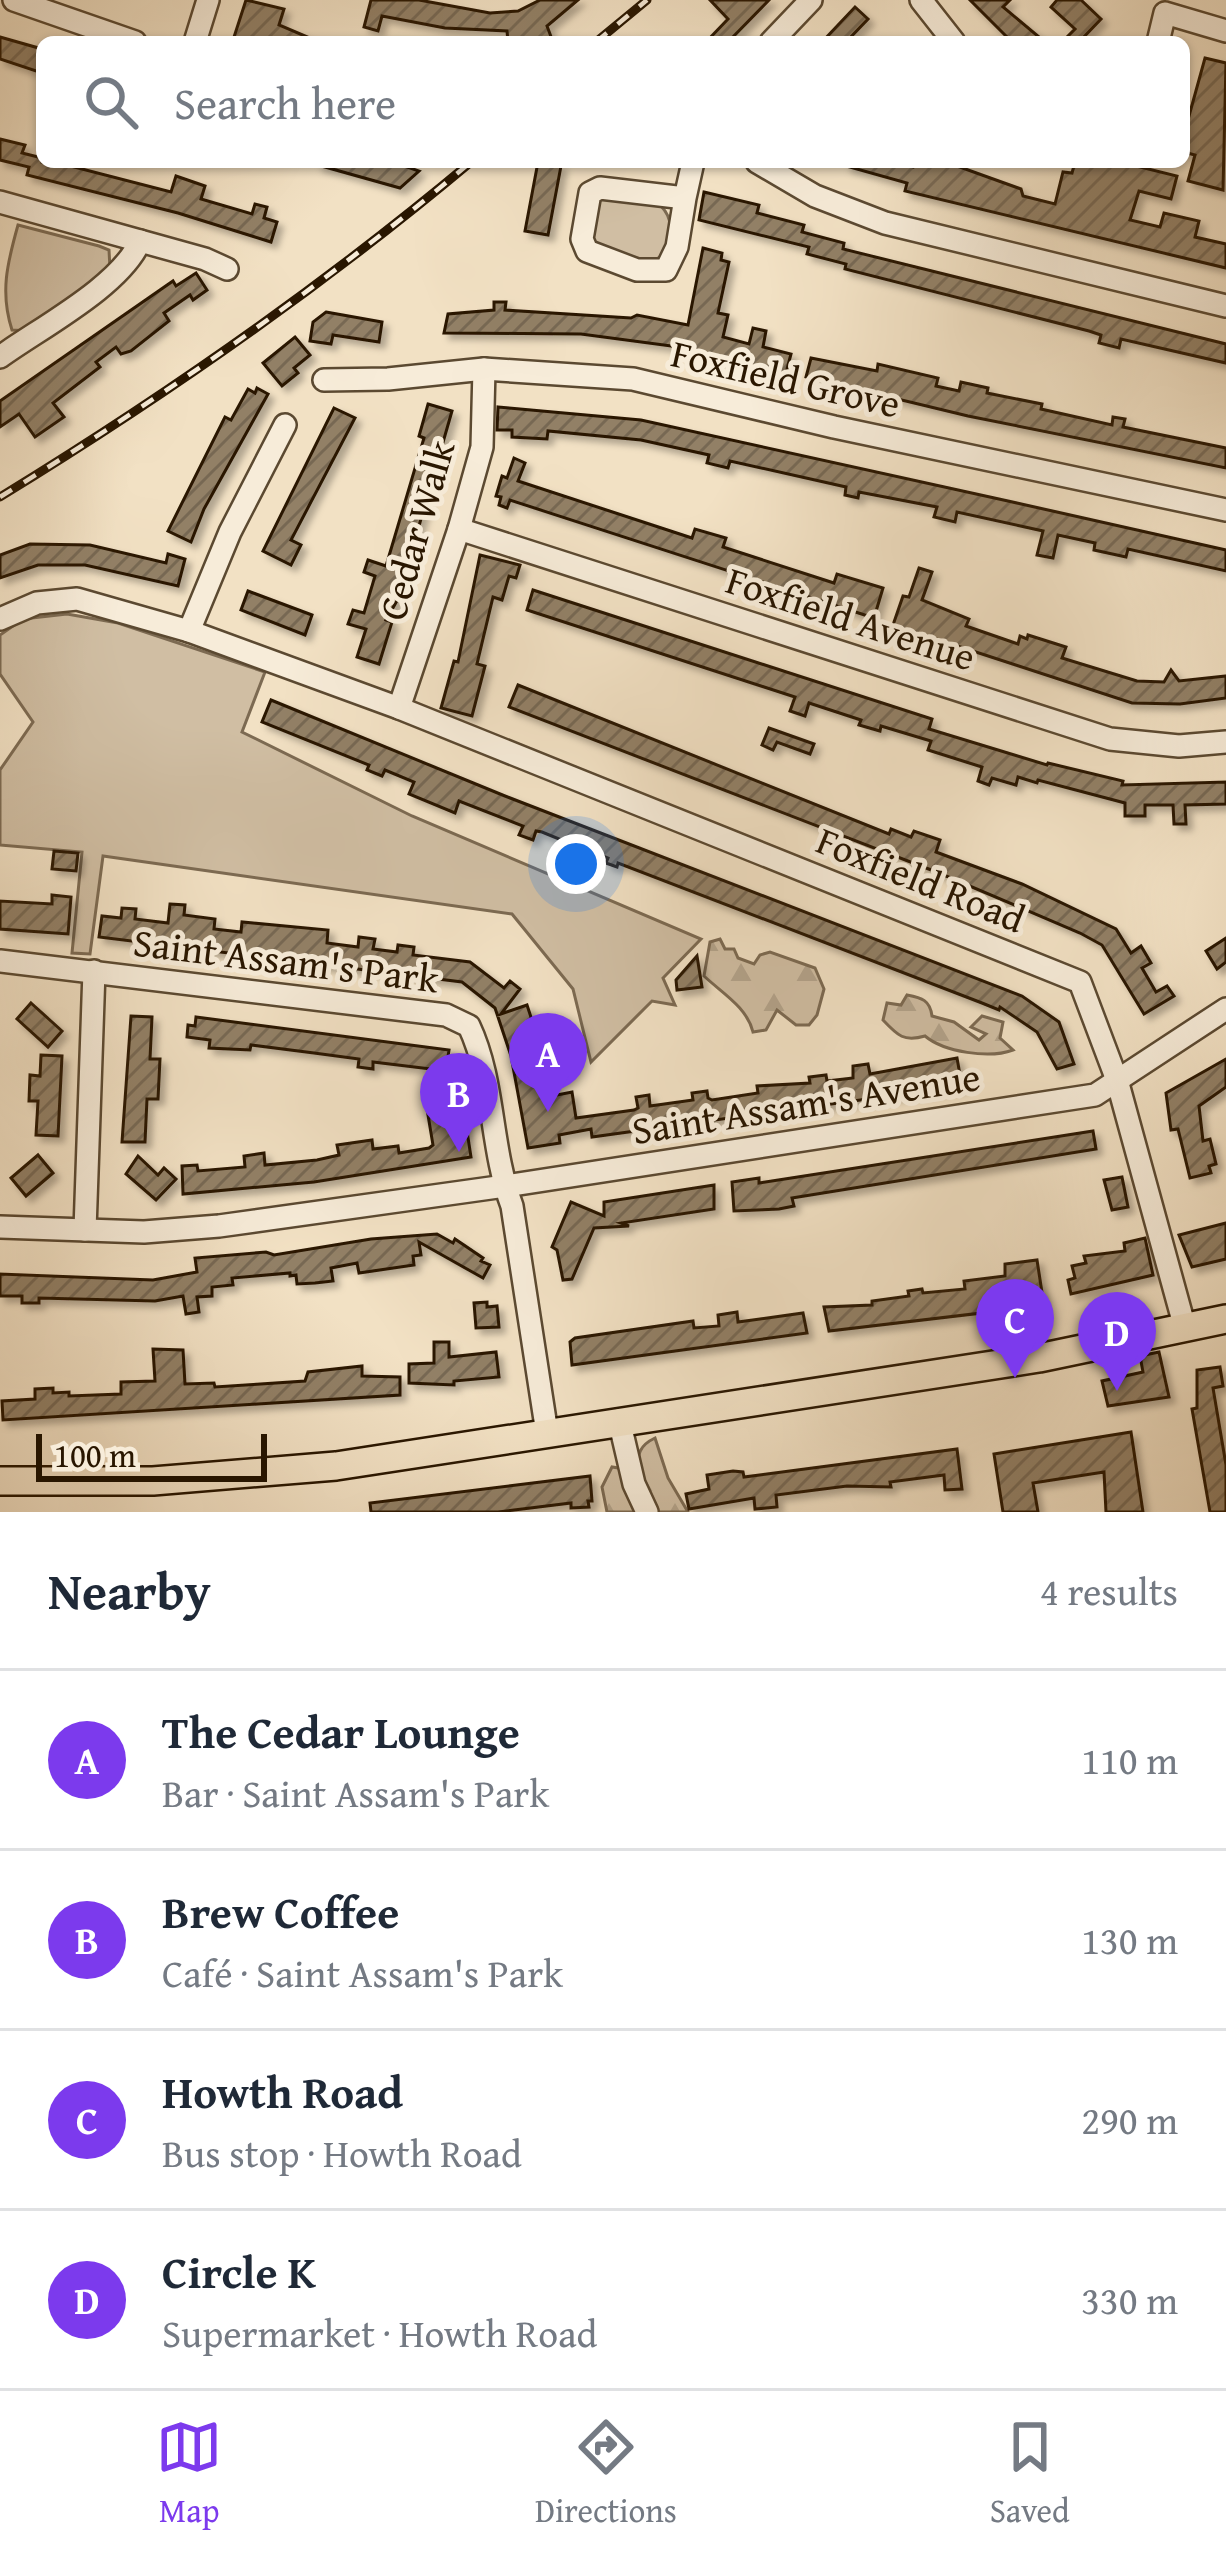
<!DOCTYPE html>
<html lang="en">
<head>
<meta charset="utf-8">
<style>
	body { margin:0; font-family:"Gentium Book Plus",serif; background:#f6f6f7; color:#1f2937 }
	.scale { position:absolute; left:36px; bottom:30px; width:231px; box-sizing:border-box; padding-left:12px; border:6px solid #291600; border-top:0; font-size:33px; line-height:42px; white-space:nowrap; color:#291600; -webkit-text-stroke:9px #f7ecd9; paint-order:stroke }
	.you { position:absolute; left:576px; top:864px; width:42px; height:42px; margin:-30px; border:9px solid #fff; border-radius:50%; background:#1a73e8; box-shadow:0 0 0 18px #1a73e833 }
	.badge { display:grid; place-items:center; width:78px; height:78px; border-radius:50%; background:#7c3aed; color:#fff; font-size:39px; font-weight:700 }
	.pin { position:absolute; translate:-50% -99px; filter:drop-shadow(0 3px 6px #0008) }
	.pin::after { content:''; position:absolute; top:63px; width:42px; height:36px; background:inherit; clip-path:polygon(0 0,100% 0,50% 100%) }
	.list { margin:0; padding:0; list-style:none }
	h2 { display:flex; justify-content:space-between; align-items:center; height:156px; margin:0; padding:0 48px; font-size:51px }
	h2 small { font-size:39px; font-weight:400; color:#747a83 }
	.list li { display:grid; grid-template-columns:78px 1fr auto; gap:36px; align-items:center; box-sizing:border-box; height:180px; padding:0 48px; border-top:3px solid #e0e1e3 }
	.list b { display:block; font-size:45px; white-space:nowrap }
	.list p { margin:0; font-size:39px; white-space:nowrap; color:#747a83 }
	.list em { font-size:39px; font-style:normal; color:#747a83 }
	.icon { flex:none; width:66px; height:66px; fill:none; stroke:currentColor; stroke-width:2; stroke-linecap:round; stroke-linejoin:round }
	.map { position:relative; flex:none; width:1226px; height:1512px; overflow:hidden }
	.search { position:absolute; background:#fff; box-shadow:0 3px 9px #0004; left:36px; right:36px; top:36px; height:132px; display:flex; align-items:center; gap:30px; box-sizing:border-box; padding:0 42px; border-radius:18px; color:#747a83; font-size:45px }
	.sheet { height:876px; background:#fff }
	nav { display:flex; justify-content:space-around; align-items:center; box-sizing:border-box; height:168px; border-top:3px solid #e0e1e3; background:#fff; font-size:33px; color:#747a83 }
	nav a { display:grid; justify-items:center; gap:6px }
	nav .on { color:#7c3aed }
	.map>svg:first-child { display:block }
	.green { fill:#d0bea3; stroke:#7c6a52; stroke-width:3 }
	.forest { fill:url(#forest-firs); stroke:#7c6a52; stroke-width:3 }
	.building { fill:url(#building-hatch); stroke:#291600; stroke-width:3; filter:url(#shadow) }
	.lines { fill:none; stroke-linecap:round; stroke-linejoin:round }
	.minor-casing { stroke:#5b4931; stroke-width:26 }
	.major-casing { stroke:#291600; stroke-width:32 }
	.minor { stroke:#f7ecd9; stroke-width:21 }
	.major { stroke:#f2e1c4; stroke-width:27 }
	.rail-casing { stroke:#291600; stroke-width:9 }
	.rail { stroke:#f7ecd9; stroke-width:4.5; stroke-dasharray:14; stroke-linecap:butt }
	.labels { text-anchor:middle; stroke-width:10; stroke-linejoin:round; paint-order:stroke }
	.street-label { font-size:39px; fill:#291600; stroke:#f7ecd9 }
</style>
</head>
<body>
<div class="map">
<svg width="1226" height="1512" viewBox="0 0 1226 1512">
	<defs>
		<pattern id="forest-firs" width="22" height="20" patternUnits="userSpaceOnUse" patternTransform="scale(3)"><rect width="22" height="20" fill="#d0bea3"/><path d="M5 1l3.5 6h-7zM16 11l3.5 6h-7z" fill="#b3a38b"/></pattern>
		<pattern id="building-hatch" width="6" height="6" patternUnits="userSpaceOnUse" patternTransform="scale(3)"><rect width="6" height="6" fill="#928066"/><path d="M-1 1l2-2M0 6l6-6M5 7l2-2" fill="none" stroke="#776852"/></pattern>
		<filter id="shadow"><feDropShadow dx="5.5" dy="5.5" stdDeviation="3" flood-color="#0004"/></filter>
	</defs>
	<rect width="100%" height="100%" fill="#f2e1c4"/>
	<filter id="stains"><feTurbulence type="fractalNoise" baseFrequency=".00167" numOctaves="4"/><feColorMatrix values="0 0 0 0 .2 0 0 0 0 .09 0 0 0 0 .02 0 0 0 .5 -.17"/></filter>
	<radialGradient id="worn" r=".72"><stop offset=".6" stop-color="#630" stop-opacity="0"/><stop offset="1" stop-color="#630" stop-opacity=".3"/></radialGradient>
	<g class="green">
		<path d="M 605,195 L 660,205 C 677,222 670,237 662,257 L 642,263 L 596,247 L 589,226 L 598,198 Z"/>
		<path d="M 18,225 L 99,246 L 109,250 L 110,269 L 29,331 L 12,330 C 0,293 7,264 18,225 Z"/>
		<polygon points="67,614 118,623 265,672 242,732 412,816 701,939 663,978 675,1005 652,1001 591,1062 573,989 512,914 103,856 90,954 72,953 82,852 0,845 0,770 33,722 0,674 0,635 23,619"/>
	</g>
	<g class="forest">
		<path d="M 720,939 L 725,949 L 734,949 L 738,958 L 754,964 L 760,955 L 770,952 L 815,968 L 824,989 L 817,1015 L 809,1025 L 796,1025 L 777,1010 L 766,1030 L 753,1032 C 747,1007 722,993 704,976 L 710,942 Z"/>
		<path d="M 907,995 C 922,998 930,1000 932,1016 L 954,1022 L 979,1040 L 986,1034 L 971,1027 L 982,1016 L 1003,1022 L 1000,1038 L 1013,1050 C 989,1059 944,1052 925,1036 C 904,1042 898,1036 883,1020 L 887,1003 L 901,1005 Z"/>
		<path d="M 655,1438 L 668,1478 L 688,1512 L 607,1512 L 602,1487 L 612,1467 L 637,1471 C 637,1454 640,1445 655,1438 Z"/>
	</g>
	<g class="building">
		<polygon points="246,0 284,9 279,25 319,42 248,42 234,37"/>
		<polygon points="371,0 419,0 490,13 518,11 540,0 578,0 547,26 553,42 508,42 507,31 445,28 382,16 378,31 364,27"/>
		<polygon points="710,0 769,0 728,42 706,42 728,19"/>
		<polygon points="970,0 1010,0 1003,7 1045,42 1012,42"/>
		<polygon points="1057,0 1081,0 1101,19 1079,42 1062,42 1075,29 1051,7"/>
		<polygon points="855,7 868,19 846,42 822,42"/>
		<polygon points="0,37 42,49 42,73 0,59"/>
		<polygon points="1205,58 1226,63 1223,190 1188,181 1195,155 1184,152 1184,134"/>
		<polygon points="0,139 25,145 22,153 42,158 42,162 55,162 171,192 176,176 205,186 201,199 252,214 255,204 267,207 264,218 277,222 271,242 178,213 27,175 29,167 0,160"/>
		<polygon points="318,162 393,162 419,171 400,188 318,165"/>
		<polygon points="538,162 561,166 548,235 525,231"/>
		<polygon points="847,162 894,162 913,167 914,162 946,162 1021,189 1023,196 1055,204 1063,172 1072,173 1075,162 1120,162 1177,176 1171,199 1139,191 1130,220 1160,227 1164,213 1199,221 1195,237 1226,244 1226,268 905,191 907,183 846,166"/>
		<polygon points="704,192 759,205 757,213 804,225 802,232 844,243 843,249 1226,344 1226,363 1121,339 1119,348 1099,343 1101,335 1089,331 845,269 846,264 807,254 809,247 699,220"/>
		<polygon points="703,248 722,253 721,260 729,262 718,313 728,315 723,337 749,344 753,328 766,331 763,347 791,354 786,373 678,352 679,347 581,334 444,333 448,314 494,310 494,302 506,302 505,310 631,318 637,315 688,325"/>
		<polygon points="196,273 207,290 193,300 190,295 164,313 169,321 131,351 121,354 116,347 96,362 100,367 53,403 64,417 35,437 19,414 0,427 0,401 173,281 176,286"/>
		<polygon points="326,312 382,322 379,342 333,335 331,344 310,341 313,322"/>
		<polygon points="295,337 310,355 294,368 298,373 282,386 263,363"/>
		<polygon points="811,358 877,371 878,364 938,378 936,386 959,391 961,382 988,388 987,393 1042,404 1041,409 1112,425 1113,417 1125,419 1123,427 1226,448 1226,468 968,416 806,377"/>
		<polygon points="257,388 268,394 204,509 191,542 168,531 225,417 231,420 248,389 255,393"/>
		<polygon points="428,404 452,411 398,599 386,620 392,622 379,664 357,657 366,629 348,624 353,610 364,613 375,576 364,572 368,560 386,566 424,438 419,436"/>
		<polygon points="498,407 641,420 1008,501 1226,550 1226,571 1128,549 1126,557 1094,550 1095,543 1058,535 1053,558 1037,555 1043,531 957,512 955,522 934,517 937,507 859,492 858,498 845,495 846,487 730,461 728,468 707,463 709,455 641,440 548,431 547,439 512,437 512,430 497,430"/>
		<polygon points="334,408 355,418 291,540 301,545 291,565 263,551"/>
		<polygon points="514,458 525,463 518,481 692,538 695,529 726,538 723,547 834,583 837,574 883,588 874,618 510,500 507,508 499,505 501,497 496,496 502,476 507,478"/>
		<polygon points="30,544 90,545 166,563 168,554 185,559 178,586 85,565 38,565 0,578 0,555"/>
		<polygon points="480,555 520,565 516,578 509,576 502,600 493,597 477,664 485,666 472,716 441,708 454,661 458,662"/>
		<polygon points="919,568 932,572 922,600 969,619 966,626 1018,644 1020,636 1027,639 1028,635 1066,647 1062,658 1137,681 1164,682 1171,670 1179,681 1226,676 1226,698 1180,704 1132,703 893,625 903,596 909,597"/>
		<polygon points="533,590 932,719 929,729 1047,765 1048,763 1123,781 1122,785 1226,782 1226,804 1185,805 1186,824 1174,824 1173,805 1145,805 1145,816 1125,816 1125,803 1038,780 1037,783 1018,777 1016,785 992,778 989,785 978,781 982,767 928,750 931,741 881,726 880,731 859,725 861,720 809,703 805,716 790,711 795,697 527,610"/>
		<polygon points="248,591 312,615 305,635 241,610"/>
		<polygon points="518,685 889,834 891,829 911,837 914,831 940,840 936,852 1022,884 1116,929 1131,953 1141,946 1151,963 1142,968 1156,992 1167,986 1174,996 1144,1014 1102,945 1080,933 939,873 509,707"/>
		<polygon points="271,700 505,796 1022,996 1059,1022 1074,1064 1057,1069 1037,1032 1000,1007 999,1010 982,1003 618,863 617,867 606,863 608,858 586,849 583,857 571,852 574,845 542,832 536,831 533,840 519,835 523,826 459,801 455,813 409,794 414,782 385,770 382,776 367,770 369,765 262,722"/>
		<polygon points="769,728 814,744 810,754 777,742 773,750 762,745"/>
		<polygon points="54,851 78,853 76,871 52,869"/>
		<polygon points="52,895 71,897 68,934 0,929 0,901 52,904"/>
		<polygon points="170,904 185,905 184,915 215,919 214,929 241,932 242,922 328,930 327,943 358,947 359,937 375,939 373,949 397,952 398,945 414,947 413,955 470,962 504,988 510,981 520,989 501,1014 527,1005 542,1051 532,1054 537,1078 549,1076 552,1096 572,1092 576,1118 634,1110 638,1108 636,1097 649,1095 650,1106 693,1100 692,1093 707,1091 708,1098 712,1100 758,1093 757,1086 810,1083 809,1077 826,1075 827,1081 853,1078 853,1066 868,1064 870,1074 957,1058 962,1086 592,1137 591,1129 559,1135 560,1143 528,1148 511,1056 495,1008 462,982 99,937 102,916 121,918 122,908 136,909 135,919 168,923"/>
		<polygon points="1226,938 1226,962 1217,969 1206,951"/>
		<polygon points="697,956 702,987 677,990 676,980"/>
		<polygon points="31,1003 62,1031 48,1047 17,1019"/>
		<polygon points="131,1016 152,1017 150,1059 160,1059 158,1099 147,1099 145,1142 122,1142"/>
		<polygon points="196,1017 449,1050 445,1076 430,1075 431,1069 373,1062 373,1069 358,1067 359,1059 314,1053 251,1045 250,1050 209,1048 210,1040 187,1037 188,1025 195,1026"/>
		<polygon points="41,1055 62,1056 58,1136 36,1135 38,1101 29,1101 30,1075 40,1076"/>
		<polygon points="1226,1059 1226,1087 1199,1106 1203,1141 1210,1139 1216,1164 1209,1166 1211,1173 1190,1178 1178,1129 1171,1130 1166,1093"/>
		<polygon points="460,1086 471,1157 314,1182 183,1194 182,1166 197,1165 198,1171 245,1167 244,1156 264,1153 265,1165 317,1160 339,1155 337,1145 372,1140 373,1149 398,1146 399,1153 429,1148 433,1145 426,1103 435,1098 433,1088"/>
		<polygon points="1093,1131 1096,1149 792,1198 794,1206 779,1209 734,1211 732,1182 759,1178 759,1183"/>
		<polygon points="38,1155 53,1173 26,1196 11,1178"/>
		<polygon points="138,1156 158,1175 164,1168 176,1179 156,1200 126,1174"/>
		<polygon points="1122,1177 1128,1207 1112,1210 1104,1180"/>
		<polygon points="714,1185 714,1209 621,1223 629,1226 594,1228 572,1279 563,1280 557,1250 552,1247 571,1202 604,1216 604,1202"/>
		<polygon points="1226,1223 1226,1259 1192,1267 1179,1235"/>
		<polygon points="437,1234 453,1243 455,1239 483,1258 481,1261 490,1265 483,1278 419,1242 421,1255 413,1256 414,1265 359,1273 357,1263 331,1268 333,1281 315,1283 297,1284 296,1275 290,1276 290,1273 232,1278 233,1285 212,1287 212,1296 197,1297 199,1312 186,1314 183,1296 155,1301 39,1298 39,1303 22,1303 22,1296 0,1296 0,1274 153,1280 197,1272 195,1258 266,1252 274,1255 371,1239"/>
		<polygon points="1145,1238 1153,1275 1071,1294 1068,1280 1075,1278 1072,1266 1086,1263 1084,1256 1125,1251 1124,1243"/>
		<polygon points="1037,1260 1043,1299 1023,1301 1024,1308 829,1331 824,1307 872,1305 872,1301 909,1296 908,1291 922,1289 923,1293 965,1289 964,1281 1005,1276 1005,1264"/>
		<polygon points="487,1302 487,1307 497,1306 499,1327 476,1328 474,1303"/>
		<polygon points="737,1312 738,1322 803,1313 807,1333 572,1365 570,1342 575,1338 693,1321 694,1328 719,1326 718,1315"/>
		<polygon points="434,1342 449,1342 449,1357 496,1352 499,1377 454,1381 454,1385 409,1383 409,1364 434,1363"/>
		<polygon points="153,1349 183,1350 185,1384 214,1383 215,1387 305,1381 308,1372 362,1366 362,1376 400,1377 400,1395 3,1420 2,1401 35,1399 35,1389 53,1388 53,1393 69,1392 69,1396 121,1394 121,1382 155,1381"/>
		<polygon points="1159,1352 1169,1397 1108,1406 1102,1381 1143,1372 1140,1356"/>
		<polygon points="1220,1367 1223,1386 1213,1388 1226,1465 1226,1512 1210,1512 1192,1409 1197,1408 1197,1370"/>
		<polygon points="1131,1432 1143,1512 1106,1512 1104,1472 1033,1483 1038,1512 1003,1512 994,1454"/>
		<polygon points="957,1449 962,1489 945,1490 944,1475 890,1482 891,1487 847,1486 776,1495 777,1507 755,1509 754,1498 689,1509 686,1494 709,1489 707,1475 733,1471 743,1472 744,1477"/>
		<polygon points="590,1476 592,1501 588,1501 589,1507 571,1508 571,1503 498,1512 371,1512 370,1503"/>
	</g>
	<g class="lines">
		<defs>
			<g id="minor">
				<polyline points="14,0 135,42"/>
				<polyline points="921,0 954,42"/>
				<polyline points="195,42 208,0"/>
				<polyline points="771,42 811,0"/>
				<polyline points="1158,42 1165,13 1226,31"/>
				<polyline points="757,162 815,196 885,223 1226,306"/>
				<polyline points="685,198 677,247 666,270 637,270 587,251 582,239 590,193 600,188 685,198 693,162"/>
				<polyline points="0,202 205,259 227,269"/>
				<path d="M 0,357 C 40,328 121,286 140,241"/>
				<polyline points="324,380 388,379 484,369 633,379 834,427 1226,510"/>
				<polyline points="459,529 1110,739 1179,746 1226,742"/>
				<polyline points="0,619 37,603 77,599 189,631 399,708 1080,982 1117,1080 1185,1328"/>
				<polyline points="189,631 230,532 285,425"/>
				<polyline points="399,708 459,529 482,447 484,369"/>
				<path d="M 0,961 L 446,1015 L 469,1026 C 495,1081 490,1148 512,1206 L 547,1433"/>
				<polyline points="0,1227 144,1232 219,1226 505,1186 1095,1095 1226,1009"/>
				<polyline points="85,1230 94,971"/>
				<polyline points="619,1420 634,1484 647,1512"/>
			</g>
			<polyline id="major" points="0,1481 153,1481 336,1466 1039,1358 1226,1319"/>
		</defs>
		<use href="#minor" class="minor-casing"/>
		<use href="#major" class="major-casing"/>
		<use href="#minor" class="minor"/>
		<use href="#major" class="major"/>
		<defs>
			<g id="rail">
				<polyline points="596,42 647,0"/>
				<path d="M 0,497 C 165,396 323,286 471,162"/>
			</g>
		</defs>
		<use href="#rail" class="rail-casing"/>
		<use href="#rail" class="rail"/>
	</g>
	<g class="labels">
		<g class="street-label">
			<text transform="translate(786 378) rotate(13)" y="14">Foxfield Grove</text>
			<text transform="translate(416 530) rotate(-74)" y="14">Cedar Walk</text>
			<text transform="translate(851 618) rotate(18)" y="14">Foxfield Avenue</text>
			<text transform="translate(921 879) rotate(22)" y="14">Foxfield Road</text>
			<text transform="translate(286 960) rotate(7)" y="14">Saint Assam's Park</text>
			<text transform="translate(806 1103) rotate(-9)" y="14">Saint Assam's Avenue</text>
		</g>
	</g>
	<rect width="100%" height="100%" filter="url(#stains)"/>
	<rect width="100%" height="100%" fill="url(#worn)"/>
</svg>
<div class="scale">100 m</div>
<div class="you"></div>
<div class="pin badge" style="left:548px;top:1112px">A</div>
<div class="pin badge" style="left:459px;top:1152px">B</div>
<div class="pin badge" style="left:1015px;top:1378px">C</div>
<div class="pin badge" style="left:1117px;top:1391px">D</div>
<div class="search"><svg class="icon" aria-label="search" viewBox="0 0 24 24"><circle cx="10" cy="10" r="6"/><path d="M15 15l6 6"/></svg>Search here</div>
</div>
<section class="sheet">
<h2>Nearby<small>4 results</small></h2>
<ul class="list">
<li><span class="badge">A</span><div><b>The Cedar Lounge</b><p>Bar · Saint Assam's Park</p></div><em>110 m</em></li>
<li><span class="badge">B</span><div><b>Brew Coffee</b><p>Café · Saint Assam's Park</p></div><em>130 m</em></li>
<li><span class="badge">C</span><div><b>Howth Road</b><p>Bus stop · Howth Road</p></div><em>290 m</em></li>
<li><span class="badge">D</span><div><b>Circle K</b><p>Supermarket · Howth Road</p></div><em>330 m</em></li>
</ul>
</section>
<nav>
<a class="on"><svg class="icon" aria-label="map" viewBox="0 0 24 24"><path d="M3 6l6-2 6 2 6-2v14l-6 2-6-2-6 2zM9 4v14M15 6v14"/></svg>Map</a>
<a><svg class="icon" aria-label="directions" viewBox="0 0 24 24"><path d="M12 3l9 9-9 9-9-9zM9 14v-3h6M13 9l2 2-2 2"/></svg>Directions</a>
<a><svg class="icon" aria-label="saved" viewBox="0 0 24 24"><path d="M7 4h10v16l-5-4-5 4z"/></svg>Saved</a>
</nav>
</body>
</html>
